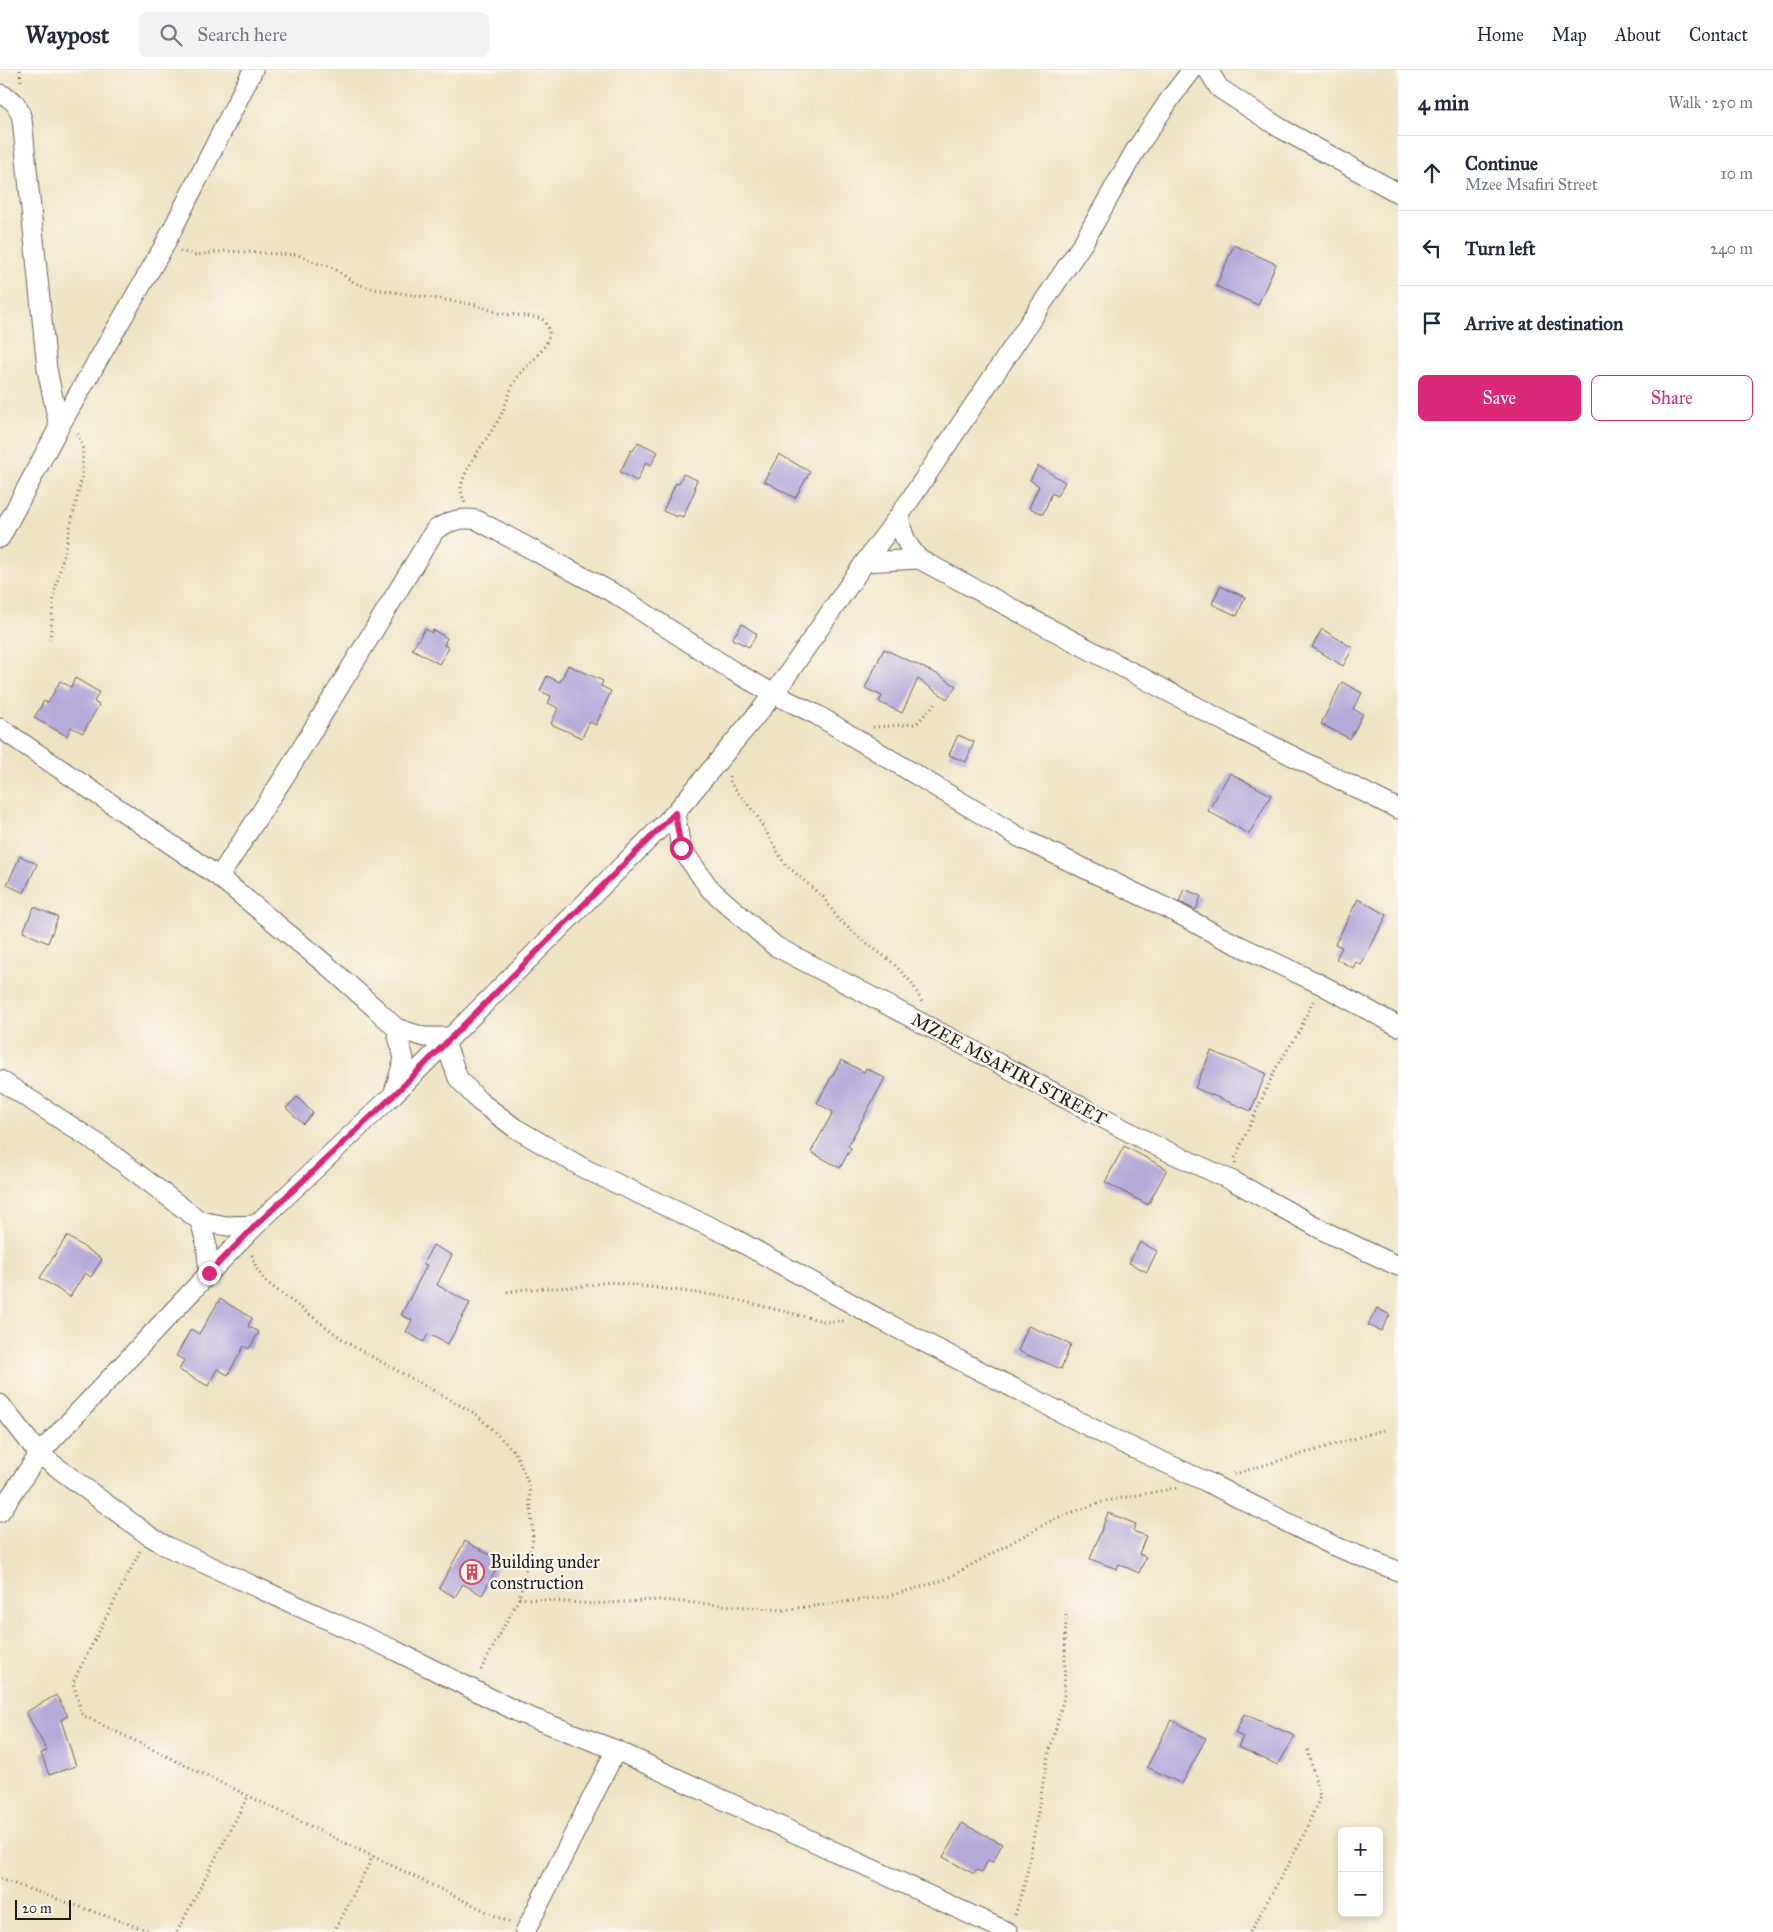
<!DOCTYPE html>
<html lang="en">
<head>
<meta charset="utf-8">
<style>
	body { margin:0; font-family:"IM FELL Great Primer",serif; background:#f2f2f3; color:#1f2937 }
	.controls { position:absolute; right:15px; bottom:15px; display:grid; overflow:hidden; border-radius:8px; box-shadow:0 2px 8px #0003 }
	.controls button { width:45px; height:45px; display:grid; place-items:center; padding:0; border:0; border-bottom:1px solid #e0e1e3; background:#fff; color:#1f2937; font:25px sans-serif }
	.scale { position:absolute; left:15px; bottom:12px; width:56px; box-sizing:border-box; padding-left:5px; border:2px solid #1c1c1c; border-top:0; font-size:14px; line-height:18px; white-space:nowrap; color:#1c1c1c; -webkit-text-stroke:4px #fbf7ec; paint-order:stroke }
	.stop { position:absolute; width:15px; height:15px; margin:-11px; border:4px solid #db2777; border-radius:50%; background:#fff }
	.stop.end { background:#db2777; border-color:#fff; box-shadow:0 1px 5px #0008 }
	.list { margin:0; padding:0; list-style:none }
	h2 { display:flex; justify-content:space-between; align-items:center; height:65px; margin:0; padding:0 20px; font-size:21px }
	h2 small { font-size:16px; font-weight:400; color:#747a83 }
	.list li { display:grid; grid-template-columns:32px 1fr auto; gap:15px; align-items:center; box-sizing:border-box; height:75px; padding:0 20px; border-top:1px solid #e0e1e3 }
	.list b { display:block; font-size:19px; white-space:nowrap }
	.list p { margin:0; font-size:16px; white-space:nowrap; color:#747a83 }
	.list em { font-size:16px; font-style:normal; color:#747a83 }
	.actions { display:flex; gap:10px; padding:15px 20px }
	.actions a { flex:1; padding:11px 0; border:1px solid #db2777; border-radius:8px; text-align:center; font-size:18px; color:#db2777 }
	.actions .main { background:#db2777; color:#fff }
	.icon { flex:none; width:28px; height:28px; fill:none; stroke:currentColor; stroke-width:2; stroke-linecap:round; stroke-linejoin:round }
	.map { position:relative; flex:none; width:1398px; height:1862px; overflow:hidden }
	header { display:flex; align-items:center; gap:30px; box-sizing:border-box; height:70px; padding:0 25px; background:#fff; border-bottom:1px solid #e0e1e3 }
	header strong { font-size:24px }
	nav { display:flex; gap:28px; margin-inline-start:auto; font-size:18px }
	.search { width:350px; height:45px; background:#f2f2f3; display:flex; align-items:center; gap:12px; box-sizing:border-box; padding:0 18px; border-radius:8px; color:#747a83; font-size:19px }
	main { display:flex }
	aside { flex:1; background:#fff }
	.map>svg:first-child { display:block }
	.building { fill:#b5a9da }
	.lines { fill:none; stroke-linecap:round; stroke-linejoin:round }
	.minor-casing { stroke:#666257; stroke-width:21 }
	.path { stroke:#666257; stroke-width:3; stroke-dasharray:1 4; stroke-linecap:butt }
	.minor { stroke:#fff; stroke-width:19 }
	.route { stroke:#db2777; stroke-width:6 }
	.labels { text-anchor:middle; stroke-width:4.5; stroke-linejoin:round; paint-order:stroke }
	.street-label { font-size:18px; fill:#1c1c1c; stroke:#fbf7ec }
	.poi-label { font-size:18px; fill:#1c1c1c; stroke:#fbf7ec; text-anchor:start }
</style>
</head>
<body>
<header>
<strong>Waypost</strong>
<div class="search"><svg class="icon" aria-label="search" viewBox="0 0 24 24"><circle cx="10" cy="10" r="6"/><path d="M15 15l6 6"/></svg>Search here</div>
<nav><a>Home</a><a>Map</a><a>About</a><a>Contact</a></nav>
</header>
<main>
<div class="map">
<svg width="1398" height="1862" viewBox="0 0 1398 1862">
	<rect width="100%" height="100%" fill="#fbf7ec"/>
	<filter id="ink" filterUnits="userSpaceOnUse"><feTurbulence type="fractalNoise" baseFrequency=".02" numOctaves="2"/><feDisplacementMap in="SourceGraphic" scale="10" xChannelSelector="R" yChannelSelector="G"/><feConvolveMatrix kernelMatrix="1 2 1 2 8 2 1 2 1" color-interpolation-filters="sRGB"/></filter>
	<filter id="wash" filterUnits="userSpaceOnUse"><feTurbulence type="fractalNoise" baseFrequency=".0096" numOctaves="4" result="noise"/><feDisplacementMap in="SourceGraphic" scale="20" xChannelSelector="R" yChannelSelector="G"/><feGaussianBlur stdDeviation="1.12" result="paint"/><feColorMatrix in="noise" values="0 0 0 0 0 0 0 0 0 0 0 0 0 0 0 0 0 1.4 0 .05"/><feComposite in="paint" operator="in"/></filter>
	<g filter="url(#wash)">
		<rect width="100%" height="100%" fill="#efe3c4"/>
		<g id="blocks">
			<g class="building">
				<polygon points="1234,175 1276,194 1258,235 1216,216"/>
				<polygon points="638,372 658,382 651,395 646,392 637,411 620,402 631,380 633,381"/>
				<polygon points="779,384 810,402 795,428 764,411"/>
				<polygon points="1038,396 1065,412 1057,426 1052,423 1043,444 1029,438 1039,416 1030,410"/>
				<polygon points="683,404 697,410 694,417 696,418 683,447 678,445 677,447 663,441 676,413 679,414"/>
				<polygon points="1220,516 1245,527 1237,546 1212,534"/>
				<polygon points="742,554 757,564 749,577 732,569"/>
				<polygon points="425,559 432,563 433,560 447,568 444,575 449,578 439,594 412,579"/>
				<polygon points="1322,559 1353,578 1343,596 1312,577"/>
				<polygon points="884,579 937,604 956,616 947,629 918,609 902,643 879,632 882,626 865,618"/>
				<polygon points="568,595 603,611 601,616 611,621 596,655 589,652 582,668 551,654 558,638 548,633 551,626 540,621 547,606 560,612"/>
				<polygon points="75,608 99,622 94,632 99,635 83,663 71,657 67,666 34,648 44,631 48,633 60,611 71,617"/>
				<polygon points="1342,612 1362,623 1353,639 1363,644 1350,669 1321,654"/>
				<polygon points="958,665 974,672 966,692 949,685"/>
				<polygon points="1230,703 1271,725 1249,764 1208,741"/>
				<polygon points="20,786 37,794 24,823 7,815"/>
				<polygon points="1184,819 1201,826 1196,840 1179,832"/>
				<polygon points="1358,829 1387,845 1361,895 1356,892 1353,898 1336,889 1342,877 1335,874"/>
				<polygon points="34,837 58,847 48,873 23,862"/>
				<polygon points="1211,981 1266,1003 1251,1041 1195,1018"/>
				<polygon points="841,990 864,1002 866,998 885,1008 848,1076 851,1078 840,1098 811,1082 833,1042 817,1033"/>
				<polygon points="297,1027 313,1043 303,1054 286,1038"/>
				<polygon points="1124,1076 1167,1099 1148,1135 1105,1112"/>
				<polygon points="67,1166 102,1189 91,1207 85,1203 70,1227 40,1208"/>
				<polygon points="1140,1172 1157,1181 1147,1202 1129,1193"/>
				<polygon points="433,1175 452,1185 437,1215 470,1233 448,1274 428,1264 424,1272 406,1262 412,1250 401,1245 427,1195 423,1194"/>
				<polygon points="220,1229 252,1248 248,1256 259,1262 249,1279 244,1276 228,1305 217,1299 208,1316 179,1300 184,1290 176,1286 191,1259 199,1264"/>
				<polygon points="1377,1238 1390,1245 1381,1261 1368,1255"/>
				<polygon points="1028,1256 1071,1274 1061,1299 1018,1281"/>
				<polygon points="1108,1443 1136,1454 1133,1461 1146,1466 1139,1484 1146,1487 1139,1503 1119,1494 1117,1499 1090,1489"/>
				<polygon points="465,1471 501,1491 482,1525 463,1514 455,1527 439,1518"/>
				<polygon points="56,1625 68,1646 61,1650 76,1696 49,1705 41,1683 47,1681 26,1642"/>
				<polygon points="1244,1644 1295,1666 1278,1695 1238,1677 1243,1667 1235,1663"/>
				<polygon points="1171,1650 1206,1668 1182,1714 1147,1697"/>
				<polygon points="962,1753 1002,1774 993,1792 988,1790 982,1802 976,1800 974,1804 943,1787"/>
			</g>
		</g>
	</g>
	<g filter="url(#ink)">
		<use href="#blocks" fill-opacity="0" stroke="#666257" stroke-width="1"/>
		<g class="lines">
			<defs>
				<g id="minor">
					<polyline points="1208,0 1219,18 1280,58 1398,123"/>
					<path d="M 0,24 C 14,29 18,35 22,49 L 47,299 L 59,357"/>
					<path d="M 899,446 C 903,466 905,473 919,489 L 1233,656 L 1398,739"/>
					<polyline points="0,468 59,357 163,178 253,0"/>
					<polyline points="865,492 919,489"/>
					<polyline points="0,658 219,807 329,897 376,939 396,958 404,989 394,1022"/>
					<polyline points="675,743 681,778 710,819 775,876 1154,1075 1233,1111 1328,1163 1398,1196"/>
					<path d="M 219,807 L 286,704 L 435,460 C 449,451 461,447 477,450 L 617,525 L 733,601 L 774,624 L 817,645 L 1019,767 L 1177,843 L 1217,865 L 1320,914 L 1398,956"/>
					<polyline points="396,958 424,967 451,967"/>
					<polyline points="445,972 458,1008 479,1031 515,1058 585,1099 728,1165 881,1250 1109,1367 1207,1412 1334,1476 1398,1501"/>
					<polyline points="0,1010 100,1075 200,1151 206,1172 209,1203"/>
					<polyline points="200,1151 227,1156 256,1155"/>
					<polyline points="0,1334 39,1384 148,1465 166,1476 392,1579 522,1644 616,1680 1008,1862"/>
					<polyline points="0,1442 39,1384 209,1203 256,1155 393,1025 675,743 774,624 865,492 899,446 1083,173 1135,81 1172,26 1192,0"/>
					<polyline points="525,1862 616,1680"/>
				</g>
			</defs>
			<use href="#minor" class="minor-casing"/>
			<g class="path">
				<polyline points="20,0 21,14"/>
				<path d="M 180,181 L 195,185 L 227,181 L 298,185 L 319,194 L 330,196 L 355,213 L 374,219 L 477,235 L 498,243 L 541,248 C 546,253 550,257 549,265 C 546,282 526,294 517,308 C 509,320 507,334 500,347 C 491,364 462,400 461,418 C 461,423 463,428 465,433"/>
				<polyline points="50,570 54,525 82,407 83,379 77,362"/>
				<polyline points="873,657 916,654 935,634"/>
				<polyline points="729,706 731,714 757,746 784,793 823,827 838,849 860,868 893,893 912,913 922,932"/>
				<polyline points="1235,1093 1235,1088 1276,998 1299,962 1313,931"/>
				<polyline points="252,1185 256,1198 265,1211 349,1274 476,1344 515,1382 529,1415 533,1469 519,1528 480,1602"/>
				<polyline points="507,1222 525,1219 575,1217 610,1212 721,1226 827,1252 845,1251"/>
				<polyline points="1234,1404 1387,1359"/>
				<polyline points="140,1481 73,1612 82,1645 510,1853"/>
				<polyline points="519,1528 592,1534 659,1530 783,1540 889,1526 944,1510 1056,1448 1105,1431 1176,1418"/>
				<polyline points="0,1809 152,1862"/>
				<polyline points="1015,1845 1026,1809 1047,1691 1064,1627 1066,1545"/>
				<polyline points="177,1862 248,1726"/>
				<polyline points="334,1862 373,1786"/>
				<polyline points="1250,1862 1300,1773 1320,1727 1307,1677"/>
			</g>
			<use href="#minor" class="minor"/>
		</g>
	</g>
	<g class="lines" filter="url(#ink)">
		<polyline class="route" points="209,1203 256,1155 394,1025 675,743 681,778"/>
	</g>
	<defs>
		<symbol id="building-ring" viewBox="-11 -11 22 22"><circle r="9.5" fill="#fbf7ec" stroke="#d1495b" stroke-width="1.5"/><path d="M-4-6H4V6H1V3H-1V6H-4ZM-2.5-4.3h1.7v1.8h-1.7ZM.8-4.3h1.7v1.8H.8ZM-2.5-1h1.7V.8h-1.7ZM.8-1h1.7V.8H.8Z" fill="#d1495b"/></symbol>
	</defs>
	<g fill-rule="evenodd">
		<use href="#building-ring" x="458" y="1488" width="28" height="28"/>
	</g>
	<g class="labels">
		<g class="street-label">
			<text transform="translate(1009 999) rotate(28)" y="6">MZEE MSAFIRI STREET</text>
		</g>
		<g class="poi-label">
			<text x="490" y="1498">Building under<tspan x="490" dy="21">construction</tspan></text>
		</g>
	</g>
</svg>
<div class="controls">
<button>+</button>
<button>−</button>
</div>
<div class="scale">20 m</div>
<div class="stop" style="left:681px;top:778px"></div>
<div class="stop end" style="left:209px;top:1203px"></div>
</div>
<aside>
<h2>4 min<small>Walk · 250 m</small></h2>
<ul class="list">
<li><svg class="icon" aria-label="ahead" viewBox="0 0 24 24"><path d="M12 20V5M6 11l6-6 6 6"/></svg><div><b>Continue</b><p>Mzee Msafiri Street</p></div><em>10 m</em></li>
<li><svg class="icon" aria-label="left" viewBox="0 0 24 24"><path d="M17 20v-9H6M10 6l-5 5 5 5"/></svg><div><b>Turn left</b></div><em>240 m</em></li>
<li><svg class="icon" aria-label="arrive" viewBox="0 0 24 24"><path d="M6 21V4h12l-3 4 3 4H6"/></svg><div><b>Arrive at destination</b></div></li>
</ul>
<div class="actions"><a class="main">Save</a><a>Share</a></div>
</aside>
</main>
</body>
</html>
